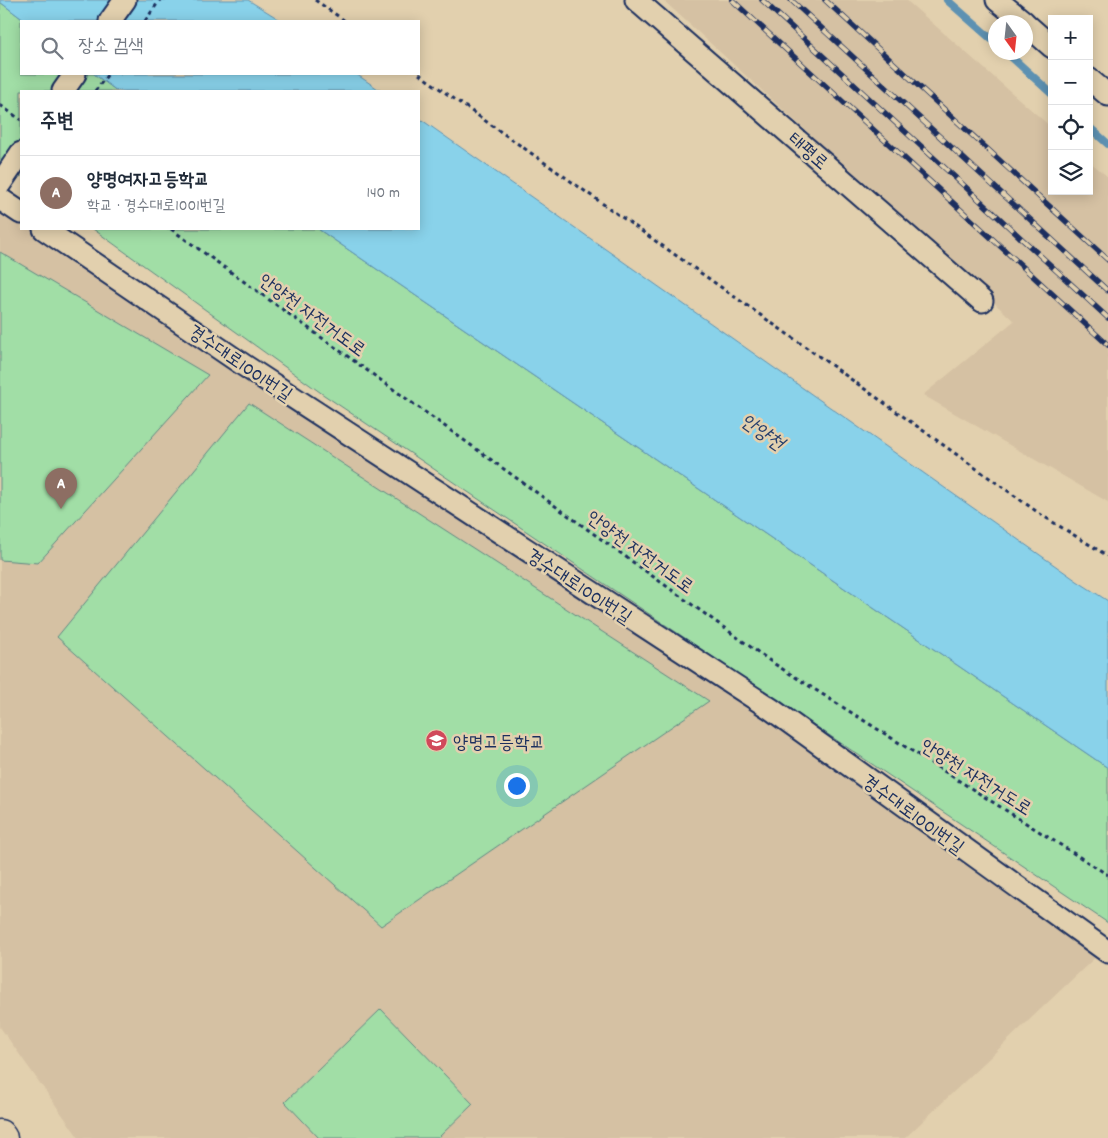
<!DOCTYPE html>
<html lang="ko">
<head>
<meta charset="utf-8">
<style>
	body { margin:0; font-family:Dekko,"Poor Story",sans-serif; background:#f6f6f7; color:#1f2937 }
	.controls { position:absolute; right:15px; top:15px; display:grid; overflow:hidden; border-radius:0px; box-shadow:0 2px 12px #0003 }
	.controls button { width:45px; height:45px; display:grid; place-items:center; padding:0; border:0; border-bottom:1px solid #e0e1e3; background:#fff; color:#1f2937; font:25px sans-serif }
	.compass { position:absolute; left:988px; top:15px; width:45px; height:45px; border-radius:50%; background:#fff; box-shadow:0 2px 12px #0003; rotate:165deg }
	.you { position:absolute; left:516px; top:785px; width:18px; height:18px; margin:-12px; border:4px solid #fff; border-radius:50%; background:#1a73e8; box-shadow:0 0 0 8px #1a73e833 }
	.badge { display:grid; place-items:center; width:32px; height:32px; border-radius:50%; background:#d1495b; color:#fff; font-size:16px; font-weight:700 }
	.pin { position:absolute; translate:-50% -41px; filter:drop-shadow(0 1px 2px #0008) }
	.pin::after { content:''; position:absolute; top:26px; width:18px; height:15px; background:inherit; clip-path:polygon(0 0,100% 0,50% 100%) }
	.list { margin:0; padding:0; list-style:none }
	h2 { display:flex; justify-content:space-between; align-items:center; height:65px; margin:0; padding:0 20px; font-size:21px }
	h2 small { font-size:16px; font-weight:400; color:#747a83 }
	.list li { display:grid; grid-template-columns:32px 1fr auto; gap:15px; align-items:center; box-sizing:border-box; height:75px; padding:0 20px; border-top:1px solid #e0e1e3 }
	.list b { display:block; font-size:19px; white-space:nowrap }
	.list p { margin:0; font-size:16px; white-space:nowrap; color:#747a83 }
	.list em { font-size:16px; font-style:normal; color:#747a83 }
	.icon { flex:none; width:28px; height:28px; fill:none; stroke:currentColor; stroke-width:2; stroke-linecap:round; stroke-linejoin:round }
	.map { position:relative; flex:none; width:1108px; height:1138px; overflow:hidden }
	.search { position:absolute; background:#fff; box-shadow:0 2px 12px #0003; left:20px; top:20px; width:400px; height:55px; display:flex; align-items:center; gap:12px; box-sizing:border-box; padding:0 18px; border-radius:0px; color:#747a83; font-size:19px }
	.panel { position:absolute; background:#fff; box-shadow:0 2px 12px #0003; left:20px; top:90px; width:400px; height:140px; border-radius:0px }
	.map>svg:first-child { display:block }
	.built { fill:#d5c1a3 }
	.green { fill:#a1dea6; stroke:#5e8682 }
	.water { fill:#89d2ea; stroke:#5d91b2 }
	.lines { fill:none; stroke-linecap:round; stroke-linejoin:round }
	.stream { stroke:#5d91b2; stroke-width:8 }
	.street-casing { stroke:#1b2f5e; stroke-width:25 }
	.primary-casing { stroke:#1b2f5e; stroke-width:31 }
	.path { stroke:#1b2f5e; stroke-width:3; stroke-dasharray:4 4; stroke-linecap:butt }
	.street { stroke:#e2d0ae; stroke-width:21 }
	.primary { stroke:#e2d0ae; stroke-width:28 }
	.rail-casing { stroke:#1b2f5e; stroke-width:5.5 }
	.rail { stroke:#e2d0ae; stroke-width:4; stroke-dasharray:11; stroke-linecap:butt }
	.labels { text-anchor:middle; stroke-width:5; stroke-linejoin:round; paint-order:stroke }
	.street-label { font-size:19px; fill:#1b2f5e; stroke:#e2d0ae }
	.poi-label { font-size:19px; fill:#1b2f5e; stroke:#e2d0ae; text-anchor:start }
	.water-label { font-size:20px; font-style:italic; fill:#263f6c; stroke:#e2d0ae }
</style>
</head>
<body>
<div class="map">
<svg width="1108" height="1138" viewBox="0 0 1108 1138">
	<rect width="100%" height="100%" fill="#e2d0ae"/>
	<filter id="ink" filterUnits="userSpaceOnUse"><feTurbulence type="fractalNoise" baseFrequency=".02" numOctaves="2"/><feDisplacementMap in="SourceGraphic" scale="10" xChannelSelector="R" yChannelSelector="G"/><feConvolveMatrix kernelMatrix="1 2 1 2 8 2 1 2 1" color-interpolation-filters="sRGB"/></filter>
	<g filter="url(#ink)">
		<g class="built">
			<polygon points="663,0 906,0 1052,128 1052,191 1089,191 1089,161 1108,177 1108,502 923,395 1014,321"/>
			<polygon points="0,199 21,213 21,229 44,229 771,709 1104,949 905,1138 79,1138 0,1027"/>
		</g>
		<g class="green">
			<polygon points="0,2 25,21 21,21 21,74 94,74 117,91 21,91 21,177 0,162"/>
			<polygon points="93,229 318,229 1108,768 1108,923 324,395"/>
			<polygon points="0,252 208,375 38,563 0,560"/>
			<polygon points="249,403 709,701 381,926 57,637"/>
			<polygon points="381,1009 473,1104 438,1138 319,1138 285,1102"/>
		</g>
		<g class="water">
			<polygon points="0,0 248,0 282,21 25,21 0,2"/>
			<polygon points="94,74 356,74 381,91 117,91"/>
			<polygon points="419,118 1077,581 1108,601 1108,768 318,229 419,229"/>
		</g>
		<g class="lines">
			<g class="stream">
				<polyline points="947,0 996,43"/>
				<polyline points="1006,52 1052,94"/>
				<polyline points="1089,127 1108,144"/>
			</g>
			<defs>
				<g id="street">
					<polyline points="636,0 982,301"/>
					<polyline points="997,0 1024,22"/>
					<polyline points="110,21 125,0"/>
					<polyline points="1026,24 1052,47"/>
					<polyline points="1089,79 1108,95"/>
					<polyline points="63,91 75,74"/>
					<polyline points="0,184 21,153"/>
					<polyline points="0,199 21,213"/>
					<polyline points="44,229 245,366 771,709 1108,952"/>
				</g>
				<polyline id="primary" points="0,1134 3,1138"/>
			</defs>
			<use href="#street" class="street-casing"/>
			<use href="#primary" class="primary-casing"/>
			<g class="path">
				<polyline points="315,0 345,21"/>
				<polyline points="145,21 160,0"/>
				<polyline points="419,74 817,355 1043,516 1108,556"/>
				<polyline points="95,91 108,74"/>
				<polyline points="0,105 21,120"/>
				<polyline points="171,229 773,663 1108,875"/>
			</g>
			<use href="#street" class="street"/>
			<use href="#primary" class="primary"/>
			<defs>
				<g id="rail">
					<polyline points="732,0 1108,345"/>
					<polyline points="762,0 1108,318"/>
					<polyline points="791,0 1108,291"/>
					<polyline points="825,0 1108,260"/>
				</g>
			</defs>
			<use href="#rail" class="rail-casing"/>
			<use href="#rail" class="rail"/>
		</g>
	</g>
	<defs>
		<symbol id="school-disc" viewBox="-11 -11 22 22"><circle r="9.5" fill="#d1495b" stroke="#e2d0ae"/><path d="M0-5L7-2L0 1L-7-2ZM-4 1L0 2.5L4 1V4Q0 6-4 4Z" fill="#fff"/></symbol>
	</defs>
	<g fill-rule="evenodd">
		<use href="#school-disc" x="424" y="728" width="25" height="25"/>
	</g>
	<g class="labels">
		<g class="street-label">
			<text transform="translate(809 150) rotate(41)" y="7">태평로</text>
			<text transform="translate(313 314) rotate(36)" y="7">안양천 자전거도로</text>
			<text transform="translate(241 362) rotate(34)" y="7">경수대로1001번길</text>
			<text transform="translate(641 551) rotate(36)" y="7">안양천 자전거도로</text>
			<text transform="translate(580 585) rotate(33)" y="7">경수대로1001번길</text>
			<text transform="translate(977 776) rotate(32)" y="7">안양천 자전거도로</text>
			<text transform="translate(914 813) rotate(36)" y="7">경수대로1001번길</text>
		</g>
		<g class="poi-label">
			<text x="453" y="748">양명고등학교</text>
		</g>
		<g class="water-label">
			<text transform="translate(763 431) rotate(35)" y="7">안양천</text>
		</g>
	</g>
</svg>
<div class="controls">
<button>+</button>
<button>−</button>
<button><svg class="icon" aria-label="locate" viewBox="0 0 24 24"><circle cx="12" cy="12" r="6"/><path d="M12 2v4M12 18v4M2 12h4M18 12h4"/></svg></button>
<button><svg class="icon" aria-label="layers" viewBox="0 0 24 24"><path d="M12 4l9 5-9 5-9-5zM3 14l9 5 9-5"/></svg></button>
</div>
<svg class="compass" viewBox="-18 -18 36 36"><path d="M0-13l5 13h-10z" fill="#e53935"/><path d="M0 13l5-13h-10z" fill="#747a83"/></svg>
<div class="you"></div>
<div class="pin badge" style="left:61px;top:509px;background:#8d6e63">A</div>
<div class="search"><svg class="icon" aria-label="search" viewBox="0 0 24 24"><circle cx="10" cy="10" r="6"/><path d="M15 15l6 6"/></svg>장소 검색</div>
<section class="panel">
<h2>주변<small></small></h2>
<ul class="list">
<li><span class="badge" style="background:#8d6e63">A</span><div><b>양명여자고등학교</b><p>학교 · 경수대로1001번길</p></div><em>140 m</em></li>
</ul>
</section>
</div>
</body>
</html>
